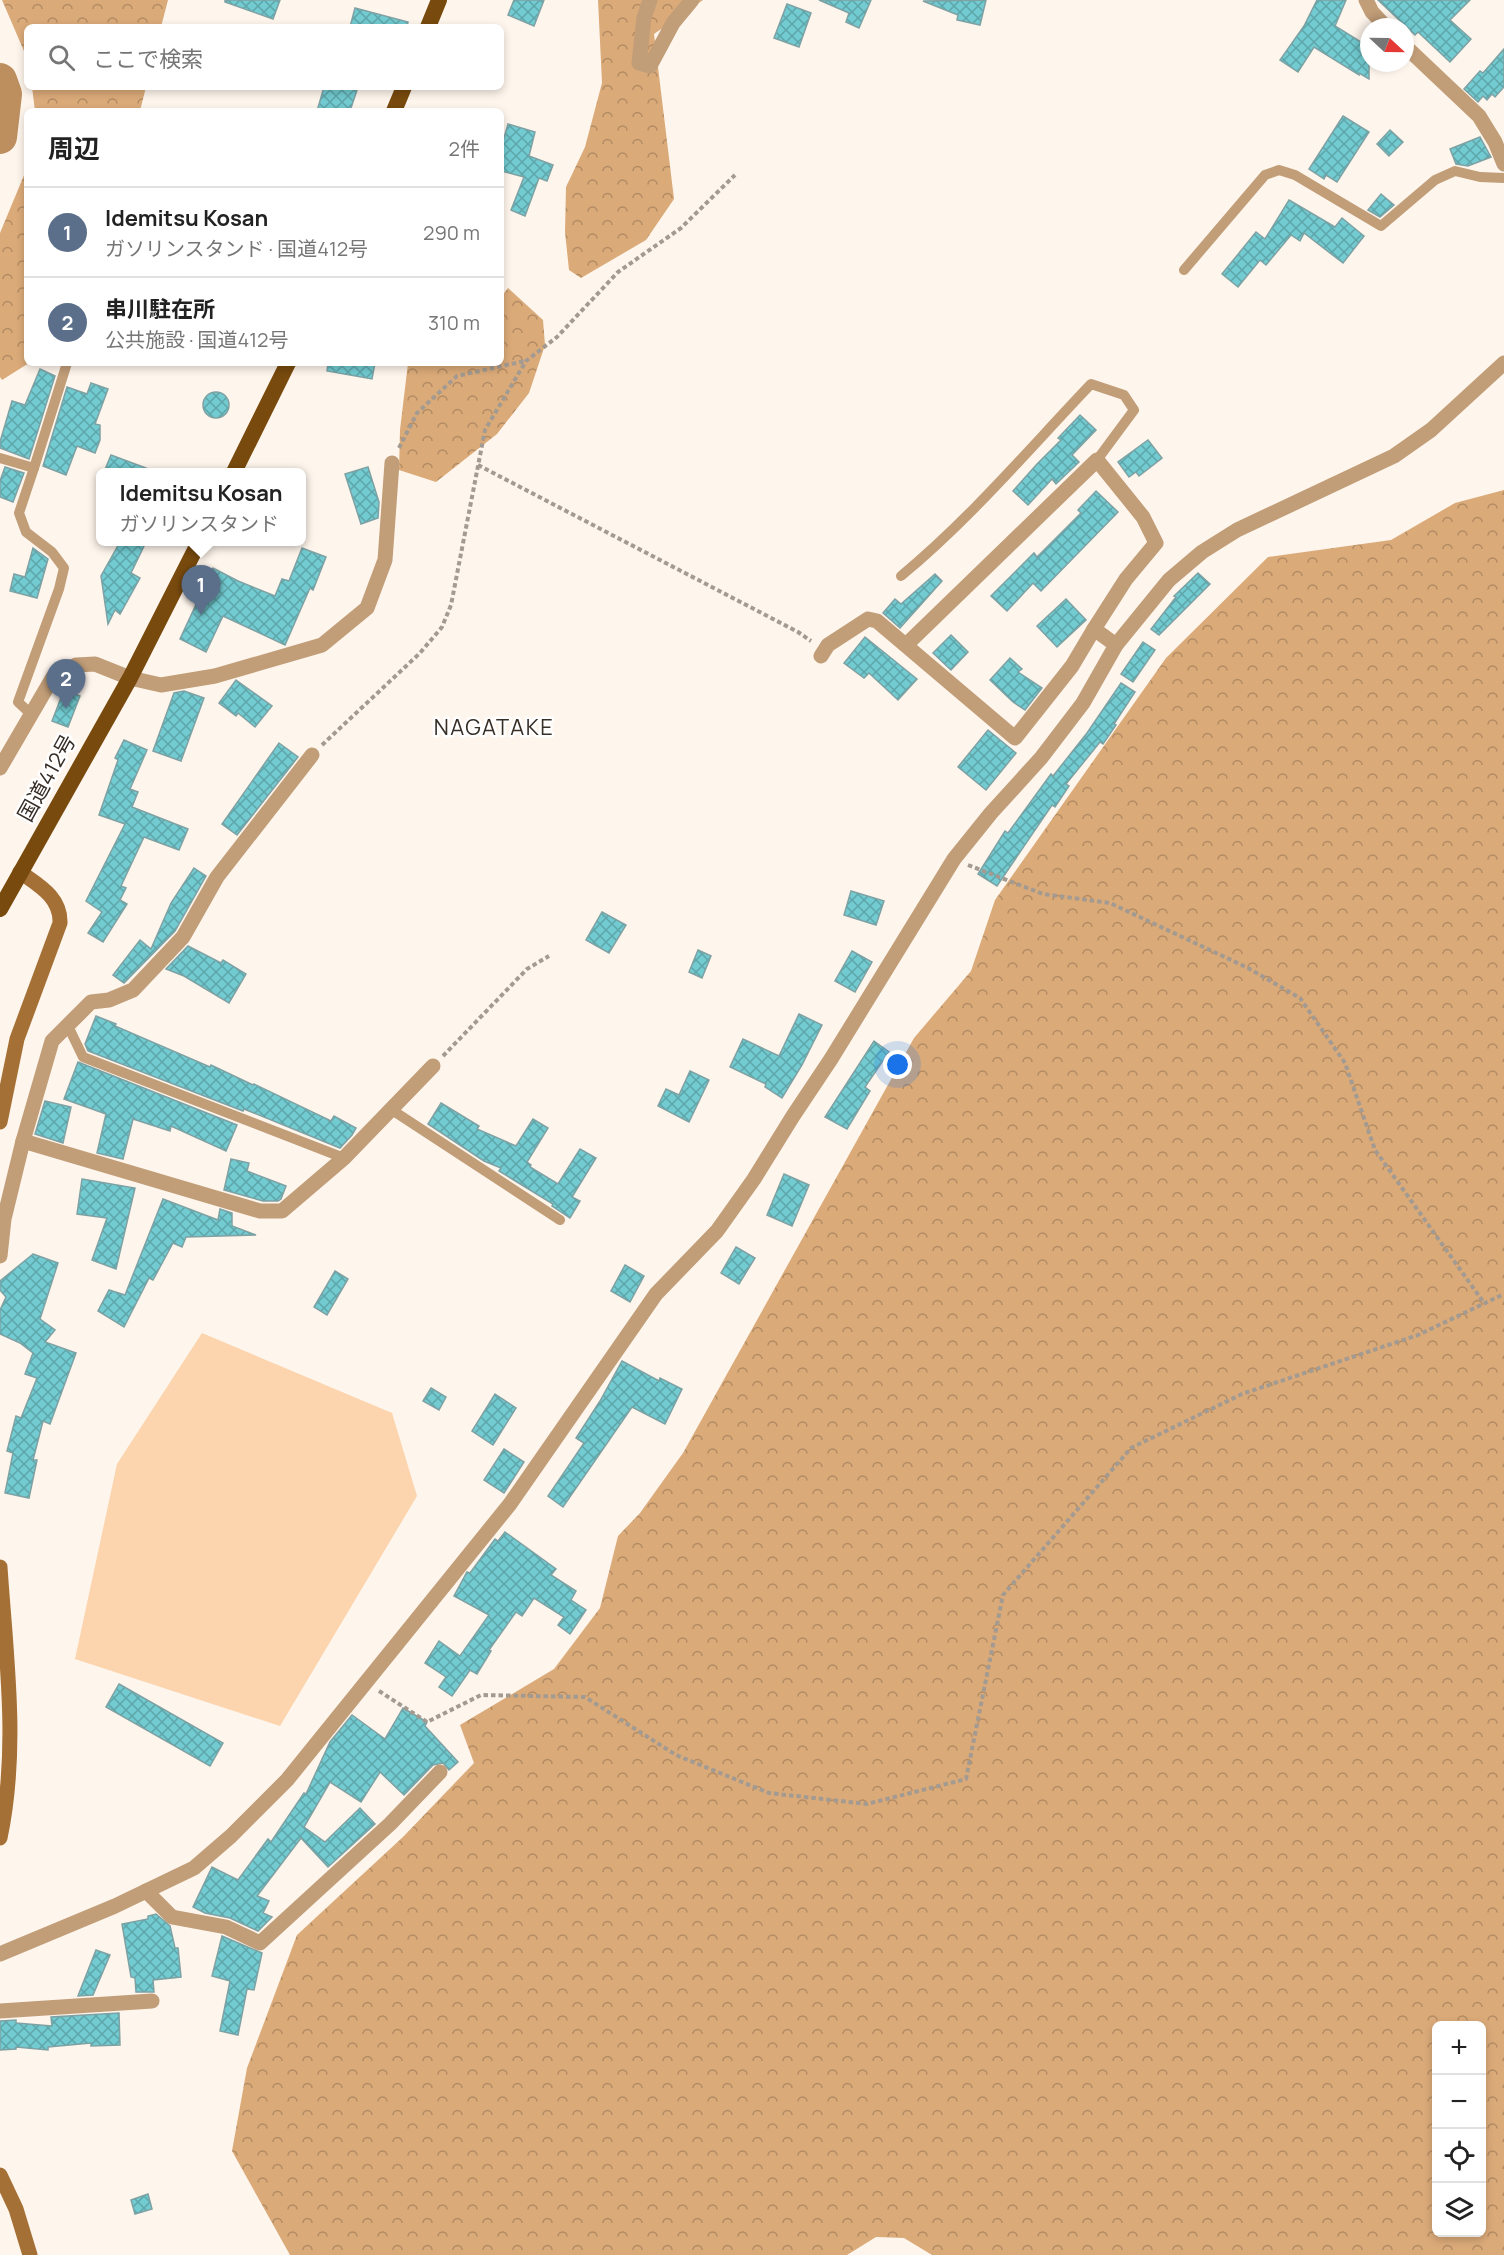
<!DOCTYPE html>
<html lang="ja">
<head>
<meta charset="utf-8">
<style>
	body { margin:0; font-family:Manrope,"Noto Sans JP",sans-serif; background:#f6f6f6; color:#222 }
	.controls { position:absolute; right:18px; bottom:18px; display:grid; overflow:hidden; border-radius:9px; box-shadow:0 3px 9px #0003 }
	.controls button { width:54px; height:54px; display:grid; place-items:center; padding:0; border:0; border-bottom:2px solid #e0e0e0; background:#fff; color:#222; font:30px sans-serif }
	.compass { position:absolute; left:1360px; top:18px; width:54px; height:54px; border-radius:50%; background:#fff; box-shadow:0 3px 9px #0003; rotate:112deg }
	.you { position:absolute; left:898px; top:1065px; width:21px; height:21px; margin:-15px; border:4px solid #fff; border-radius:50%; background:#1a73e8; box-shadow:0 0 0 9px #1a73e833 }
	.badge { display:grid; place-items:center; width:39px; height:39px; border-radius:50%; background:#7c3aed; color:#fff; font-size:20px; font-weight:700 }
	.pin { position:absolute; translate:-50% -50px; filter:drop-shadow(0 2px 3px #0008) }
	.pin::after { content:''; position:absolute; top:32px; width:21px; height:18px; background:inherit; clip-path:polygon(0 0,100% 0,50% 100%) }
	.popup { position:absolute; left:96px; top:468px; width:210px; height:78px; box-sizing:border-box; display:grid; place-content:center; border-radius:9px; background:#fff; filter:drop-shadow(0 2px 4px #0005); font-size:20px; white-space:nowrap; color:#767676 }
	.popup b { font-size:22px; color:#222 }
	.popup::after { content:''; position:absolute; left:50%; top:100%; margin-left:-12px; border:12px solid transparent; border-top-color:#fff }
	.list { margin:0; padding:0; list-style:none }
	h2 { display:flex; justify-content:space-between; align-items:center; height:78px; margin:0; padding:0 24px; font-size:26px }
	h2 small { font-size:20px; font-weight:400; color:#767676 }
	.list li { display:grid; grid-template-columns:39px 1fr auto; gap:18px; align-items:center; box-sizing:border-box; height:90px; padding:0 24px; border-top:2px solid #e0e0e0 }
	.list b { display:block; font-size:22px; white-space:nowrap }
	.list p { margin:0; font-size:20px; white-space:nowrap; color:#767676 }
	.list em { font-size:20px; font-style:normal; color:#767676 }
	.icon { flex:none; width:33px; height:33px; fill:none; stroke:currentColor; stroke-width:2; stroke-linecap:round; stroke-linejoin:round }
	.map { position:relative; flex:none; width:1504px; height:2255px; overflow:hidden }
	.search { position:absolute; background:#fff; box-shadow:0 3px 9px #0003; left:24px; top:24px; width:480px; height:66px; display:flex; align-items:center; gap:15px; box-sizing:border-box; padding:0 21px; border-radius:9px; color:#767676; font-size:22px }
	.panel { position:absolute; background:#fff; box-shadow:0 3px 9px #0003; left:24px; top:108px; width:480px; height:258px; border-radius:9px }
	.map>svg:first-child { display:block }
	.forest { fill:url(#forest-crowns); fill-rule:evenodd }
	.green { fill:#fcd4ad }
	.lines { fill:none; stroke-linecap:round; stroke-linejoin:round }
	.river { stroke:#be8f5e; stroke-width:34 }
	.building { fill:url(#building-cross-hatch); stroke:#7ea1a3; stroke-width:1.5 }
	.path { stroke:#a39a91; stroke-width:4; stroke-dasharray:4.5 3; stroke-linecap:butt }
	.service { stroke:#c19d78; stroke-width:10 }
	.minor { stroke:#c19d78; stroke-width:15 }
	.secondary { stroke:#a57036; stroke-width:15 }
	.trunk { stroke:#784a0d; stroke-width:16 }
	.labels { text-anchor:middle; stroke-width:5; stroke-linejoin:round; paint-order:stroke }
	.street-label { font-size:21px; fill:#372e26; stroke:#fff }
	.neighbourhood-label { font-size:22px; letter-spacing:1.5px; fill:#372e26; stroke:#fff }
</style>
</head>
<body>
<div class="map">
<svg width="1504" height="2255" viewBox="0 0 1504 2255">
	<defs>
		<pattern id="forest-crowns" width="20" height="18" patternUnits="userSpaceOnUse" patternTransform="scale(1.5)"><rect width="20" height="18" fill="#dbaa79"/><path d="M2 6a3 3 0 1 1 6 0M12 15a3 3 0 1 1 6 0" fill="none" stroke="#b28b63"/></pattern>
		<pattern id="building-cross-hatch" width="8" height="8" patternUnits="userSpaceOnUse" patternTransform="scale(1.5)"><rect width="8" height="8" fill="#71cbd1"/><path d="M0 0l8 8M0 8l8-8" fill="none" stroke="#5ea5a9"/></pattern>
	</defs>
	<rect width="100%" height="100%" fill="#fef5ec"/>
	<g class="forest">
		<polygon points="2,0 168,0 161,27 27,27 27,58"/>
		<polygon points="598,0 703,0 654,34 674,199 646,240 581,278 569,270 565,232 566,187 585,147 602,83"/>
		<polygon points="32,87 146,87 140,111 35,111"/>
		<polygon points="27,168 29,363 2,380 0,377 0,233"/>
		<polygon points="508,288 543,320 545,345 529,393 497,434 436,482 399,470 400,430 408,363 501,363 501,297"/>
		<path d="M 1504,490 L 1504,2255 L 932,2255 L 904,2238 L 876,2237 L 847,2255 L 290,2255 L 232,2151 L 247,2068 L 297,1935 L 403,1837 L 474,1763 L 460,1725 L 554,1669 L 600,1608 L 618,1536 L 640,1513 L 683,1453 L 914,1038 L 971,971 L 995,900 L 1166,658 L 1268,557 L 1391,540 L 1455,503 ZM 1436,2026 L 1482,2026 L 1482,2232 L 1436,2232 Z"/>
	</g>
	<polygon class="green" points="202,1333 392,1413 417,1496 280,1726 75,1659 117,1464"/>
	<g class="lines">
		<polyline class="river" points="0,80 5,94 0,137"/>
	</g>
	<g class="building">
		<polygon points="225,0 280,0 273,19 225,2"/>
		<polygon points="514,0 544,0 534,26 508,15"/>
		<polygon points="819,0 871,0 859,28 846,22 849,13"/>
		<polygon points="986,0 980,25 957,20 958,15 923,1"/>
		<polygon points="1317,0 1346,0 1335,26 1369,47 1369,79 1359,73 1359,75 1314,47 1298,72 1280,60 1304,26"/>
		<polygon points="1378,0 1470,0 1450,20 1471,39 1450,62 1418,32 1415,35"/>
		<polygon points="787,4 811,13 799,47 774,38"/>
		<polygon points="355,8 408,22 407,27 350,27"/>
		<polygon points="1504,49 1504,87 1495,97 1492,94 1487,100 1483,96 1478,102 1464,89 1480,71 1483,73"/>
		<polygon points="324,87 358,87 350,111 317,111"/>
		<polygon points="1343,116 1369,132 1337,182 1326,175 1324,179 1309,169"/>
		<polygon points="508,124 535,132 529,156 553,165 547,181 539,178 525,216 511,210 524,177 501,171 501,148"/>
		<polygon points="1390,130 1403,142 1389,156 1377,144"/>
		<polygon points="1480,137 1491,157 1468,166 1456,164 1450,149"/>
		<polygon points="1381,194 1394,205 1380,217 1368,210"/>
		<polygon points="1289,200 1335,227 1342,218 1364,236 1343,263 1304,233 1300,241 1291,235 1266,265 1260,260 1238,287 1222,274 1256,232 1265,239"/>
		<polygon points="328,363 375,363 372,379 327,371"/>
		<polygon points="40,369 55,376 29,459 0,448 0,442 12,401 25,405"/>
		<polygon points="91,383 108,389 95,424 100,425 100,440 95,453 77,446 66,475 43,466 67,387 87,394"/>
		<circle cx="216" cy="405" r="13"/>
		<polygon points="1080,415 1096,430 1072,455 1079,462 1056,484 1052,479 1028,505 1013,491 1037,464 1061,440 1058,438"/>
		<polygon points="1148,440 1162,458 1139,476 1136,472 1129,477 1118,462"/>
		<polygon points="111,455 154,471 154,472 104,472"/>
		<polygon points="5,467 24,473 13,502 0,497 0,481"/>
		<polygon points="368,467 379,502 378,518 361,524 345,474"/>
		<polygon points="1096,491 1118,512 1041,591 1033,583 1007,611 991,596 1034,553 1037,557 1081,513 1078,510"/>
		<polygon points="120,542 146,542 131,573 140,578 120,614 115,610 108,624 101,576"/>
		<polygon points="33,548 48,559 37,598 10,591 14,574 25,577"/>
		<polygon points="302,548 326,557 313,590 310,588 285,645 223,616 206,652 180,639 213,568 238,581 275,596 282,579 289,581"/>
		<polygon points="1198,573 1210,584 1159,635 1151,629 1176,597 1174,596"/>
		<polygon points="935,574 942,581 900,628 883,613 895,599 901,604"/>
		<polygon points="1066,599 1086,620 1057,647 1037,626"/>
		<polygon points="951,635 968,652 951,670 933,653"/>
		<polygon points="865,637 917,679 898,700 869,673 864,678 844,663"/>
		<polygon points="1143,642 1155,650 1133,682 1121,674"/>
		<polygon points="1010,658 1022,669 1018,672 1042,688 1025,710 1013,702 990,680"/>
		<polygon points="236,680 272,706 255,727 238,713 236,716 219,703"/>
		<polygon points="1121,683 1135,692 1114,724 1116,725 1103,744 1100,742 1066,784 1069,786 1055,807 1052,805 997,886 978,874 1005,831 1008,833 1051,774 1053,776 1087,733"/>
		<polygon points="64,690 80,696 68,727 52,721"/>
		<polygon points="184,691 204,698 181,761 153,751 174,693"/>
		<polygon points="988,730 1016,753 986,790 958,767"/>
		<polygon points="124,740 147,750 130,789 138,792 132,807 188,829 179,850 144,837 121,886 126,888 120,900 127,904 103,942 88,933 102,912 86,901 125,824 99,815 118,760 115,758"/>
		<polygon points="279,743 298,757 237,835 222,824"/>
		<polygon points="194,868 206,876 175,931 124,983 113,975 140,940 151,949 171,903"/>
		<polygon points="851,891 884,901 876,925 844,915"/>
		<polygon points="602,912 626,925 609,953 586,940"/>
		<polygon points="188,946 221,963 223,960 246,974 229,1003 184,976 166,969"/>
		<polygon points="698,950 711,956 702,978 689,972"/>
		<polygon points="852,951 872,962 855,992 835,981"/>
		<polygon points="799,1014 822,1025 802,1065 782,1098 765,1087 766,1084 730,1067 743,1039 779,1056"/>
		<polygon points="96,1016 116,1024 115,1026 210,1067 211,1065 253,1085 254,1084 331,1121 334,1116 356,1128 352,1135 340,1148 244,1109 243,1111 88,1051 85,1044"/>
		<polygon points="874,1041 889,1052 865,1087 870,1091 847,1129 825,1117"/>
		<polygon points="78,1062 237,1125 226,1151 171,1126 170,1131 133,1119 123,1159 97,1153 106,1114 64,1099"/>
		<polygon points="690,1071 709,1080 689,1122 658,1106 666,1089 679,1095"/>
		<polygon points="45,1101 71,1107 63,1143 35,1134"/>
		<polygon points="441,1103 479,1126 477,1129 516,1146 533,1119 548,1128 527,1162 531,1165 530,1167 558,1184 580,1149 596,1158 572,1197 580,1201 570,1218 552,1206 553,1204 499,1171 501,1168 484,1161 428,1124"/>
		<polygon points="231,1159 249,1163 247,1171 286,1186 281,1199 278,1201 263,1201 224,1190"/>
		<polygon points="784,1174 809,1185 792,1226 767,1215"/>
		<polygon points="82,1179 135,1188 116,1269 92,1260 107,1218 77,1214"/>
		<polygon points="163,1199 218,1220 220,1209 232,1213 232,1226 256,1235 186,1237 182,1247 173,1243 153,1280 149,1278 124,1327 98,1311 109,1290 125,1295"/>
		<polygon points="736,1247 755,1258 739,1284 721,1273"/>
		<polygon points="33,1254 58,1263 40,1319 55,1330 45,1342 76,1353 50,1424 43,1421 33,1460 37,1460 29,1498 5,1493 13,1453 7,1451 16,1416 21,1418 37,1378 25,1374 33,1353 20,1343 0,1334 0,1310 6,1297 0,1290 0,1281"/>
		<polygon points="625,1265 644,1276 630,1302 611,1291"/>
		<polygon points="335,1271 348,1279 327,1315 314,1307"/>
		<polygon points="622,1361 659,1381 660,1378 682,1389 665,1424 632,1407 563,1507 548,1496 584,1443 576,1438 600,1401"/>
		<polygon points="431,1388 446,1397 439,1410 423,1401"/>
		<polygon points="495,1394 516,1408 493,1445 472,1431"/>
		<polygon points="504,1449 524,1462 504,1493 484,1480"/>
		<polygon points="505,1532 556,1569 551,1575 576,1591 571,1600 586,1610 570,1634 558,1625 564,1617 534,1598 522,1616 516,1612 489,1650 491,1651 477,1674 470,1670 452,1696 439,1687 446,1677 425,1663 439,1641 460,1656 489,1615 454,1596 467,1572 470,1573 495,1539 498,1541"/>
		<polygon points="119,1684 223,1743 210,1766 106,1707"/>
		<polygon points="403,1708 427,1722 425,1726 458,1762 449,1770 443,1763 433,1765 404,1795 380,1772 361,1802 330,1782 304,1827 325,1842 360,1808 375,1824 328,1867 301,1838 257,1896 269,1901 263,1913 272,1917 258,1931 230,1918 205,1913 193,1907 212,1867 238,1880 268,1839 271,1842 304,1793 306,1794 330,1742 352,1715 385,1739"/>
		<polygon points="156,1914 170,1926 175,1948 178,1948 181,1977 153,1980 154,1992 136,1992 135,1978 131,1977 122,1924 148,1919 148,1916"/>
		<polygon points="222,1936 262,1953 254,1990 247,1989 238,2035 220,2031 230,1981 212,1976"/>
		<polygon points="96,1950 110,1955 93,1995 78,1996"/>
		<polygon points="119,2013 120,2045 91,2046 91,2043 48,2047 48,2050 16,2047 16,2049 0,2050 0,2021 16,2020 16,2023 52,2026 51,2017"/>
		<polygon points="148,2194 152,2209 135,2214 131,2200"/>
	</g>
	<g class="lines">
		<g class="path">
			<polyline points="399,448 417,413 457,376 525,361"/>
			<polyline points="478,465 798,632 811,641"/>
			<polyline points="322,745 420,653 442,627 451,605 485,430 526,361 557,337 618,272 681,228 735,175"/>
			<polyline points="968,865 1043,894 1110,903 1248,968 1300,998 1345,1063 1375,1150 1484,1303"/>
			<polyline points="443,1056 527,969 549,956"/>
			<polyline points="379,1691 427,1722 481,1695 585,1697 676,1755 769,1793 867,1804 966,1779 1003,1595 1131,1448 1242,1394 1418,1335 1504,1294"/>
		</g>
		<g class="service">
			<polyline points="1184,270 1265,175 1279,170 1295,175 1381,226 1435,180 1455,171 1480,177 1504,178"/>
			<polyline points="0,458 34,468 19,513 26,532 52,552 64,568 59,589 18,702 32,715"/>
			<polyline points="34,468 67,363"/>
			<path d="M 901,576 C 971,518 1029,449 1091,384 L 1124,395 L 1134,410 L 1097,460"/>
			<polyline points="68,1026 83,1057 344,1158"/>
			<polyline points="392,1110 560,1220"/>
		</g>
		<g class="minor">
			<polyline points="650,0 644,18 639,63 650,66 673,23 692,0"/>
			<polyline points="1366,0 1372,12 1386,27"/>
			<polyline points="1405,46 1479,116 1495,142 1504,164"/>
			<polyline points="906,645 1097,460 1143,517 1156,543 1126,579 1094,629"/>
			<polyline points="821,656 828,645 868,619 877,621 1015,738 1072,666 1094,629 1116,645"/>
			<polyline points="0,768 53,677 76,665 95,664 130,678 161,685 215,676 322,645 367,608 385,560 392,463"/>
			<polyline points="23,1141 52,1041 91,1002 109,1000 133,990 183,937 217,877 312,755"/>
			<polyline points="0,1256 4,1219 23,1141 260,1211 282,1211 344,1158 433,1066"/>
			<polyline points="146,1891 172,1917 226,1927 260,1943 390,1824 440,1772"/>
			<polyline points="0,1954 115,1906 194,1868 231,1836 287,1780 510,1504 656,1294 717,1231 754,1179 793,1116 831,1059 954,859 991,813 1041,758 1083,703 1116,645 1169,580 1202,552 1237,530 1394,456 1431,430 1504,363"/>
			<polyline points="0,2011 152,2001"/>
		</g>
		<g class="secondary">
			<path d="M 0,1122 L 17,1039 L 60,923 C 61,897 38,885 20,872"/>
			<path d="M 0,1567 C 6,1657 19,1748 0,1838"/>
			<polyline points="0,2175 16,2209 30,2255"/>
		</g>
		<g class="trunk">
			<polyline points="428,27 439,0"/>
			<polyline points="394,111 404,87"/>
			<polyline points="234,472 288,363"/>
			<polyline points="0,909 130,678 199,542"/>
		</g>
	</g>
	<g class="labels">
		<g class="street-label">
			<text transform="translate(47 778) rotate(-61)" y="7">国道412号</text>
		</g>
		<g class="neighbourhood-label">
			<text x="494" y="735">NAGATAKE</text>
		</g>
	</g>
</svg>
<div class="controls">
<button>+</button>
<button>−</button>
<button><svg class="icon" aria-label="locate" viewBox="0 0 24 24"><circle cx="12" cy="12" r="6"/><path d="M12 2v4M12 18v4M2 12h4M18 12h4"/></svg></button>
<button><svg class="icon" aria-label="layers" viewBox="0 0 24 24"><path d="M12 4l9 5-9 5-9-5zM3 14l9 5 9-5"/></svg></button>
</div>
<svg class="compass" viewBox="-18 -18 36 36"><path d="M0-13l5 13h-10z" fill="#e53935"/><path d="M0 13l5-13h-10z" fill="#767676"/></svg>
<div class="you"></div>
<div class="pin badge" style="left:201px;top:615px;background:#5c6f8a">1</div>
<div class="popup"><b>Idemitsu Kosan</b>ガソリンスタンド</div>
<div class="pin badge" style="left:66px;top:709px;background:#5c6f8a">2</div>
<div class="search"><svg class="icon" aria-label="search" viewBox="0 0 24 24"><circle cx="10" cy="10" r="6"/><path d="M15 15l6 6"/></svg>ここで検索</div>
<section class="panel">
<h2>周辺<small>2件</small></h2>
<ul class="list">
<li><span class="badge" style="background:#5c6f8a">1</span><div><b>Idemitsu Kosan</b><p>ガソリンスタンド · 国道412号</p></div><em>290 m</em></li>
<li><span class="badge" style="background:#5c6f8a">2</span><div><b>串川駐在所</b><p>公共施設 · 国道412号</p></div><em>310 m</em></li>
</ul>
</section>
</div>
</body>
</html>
